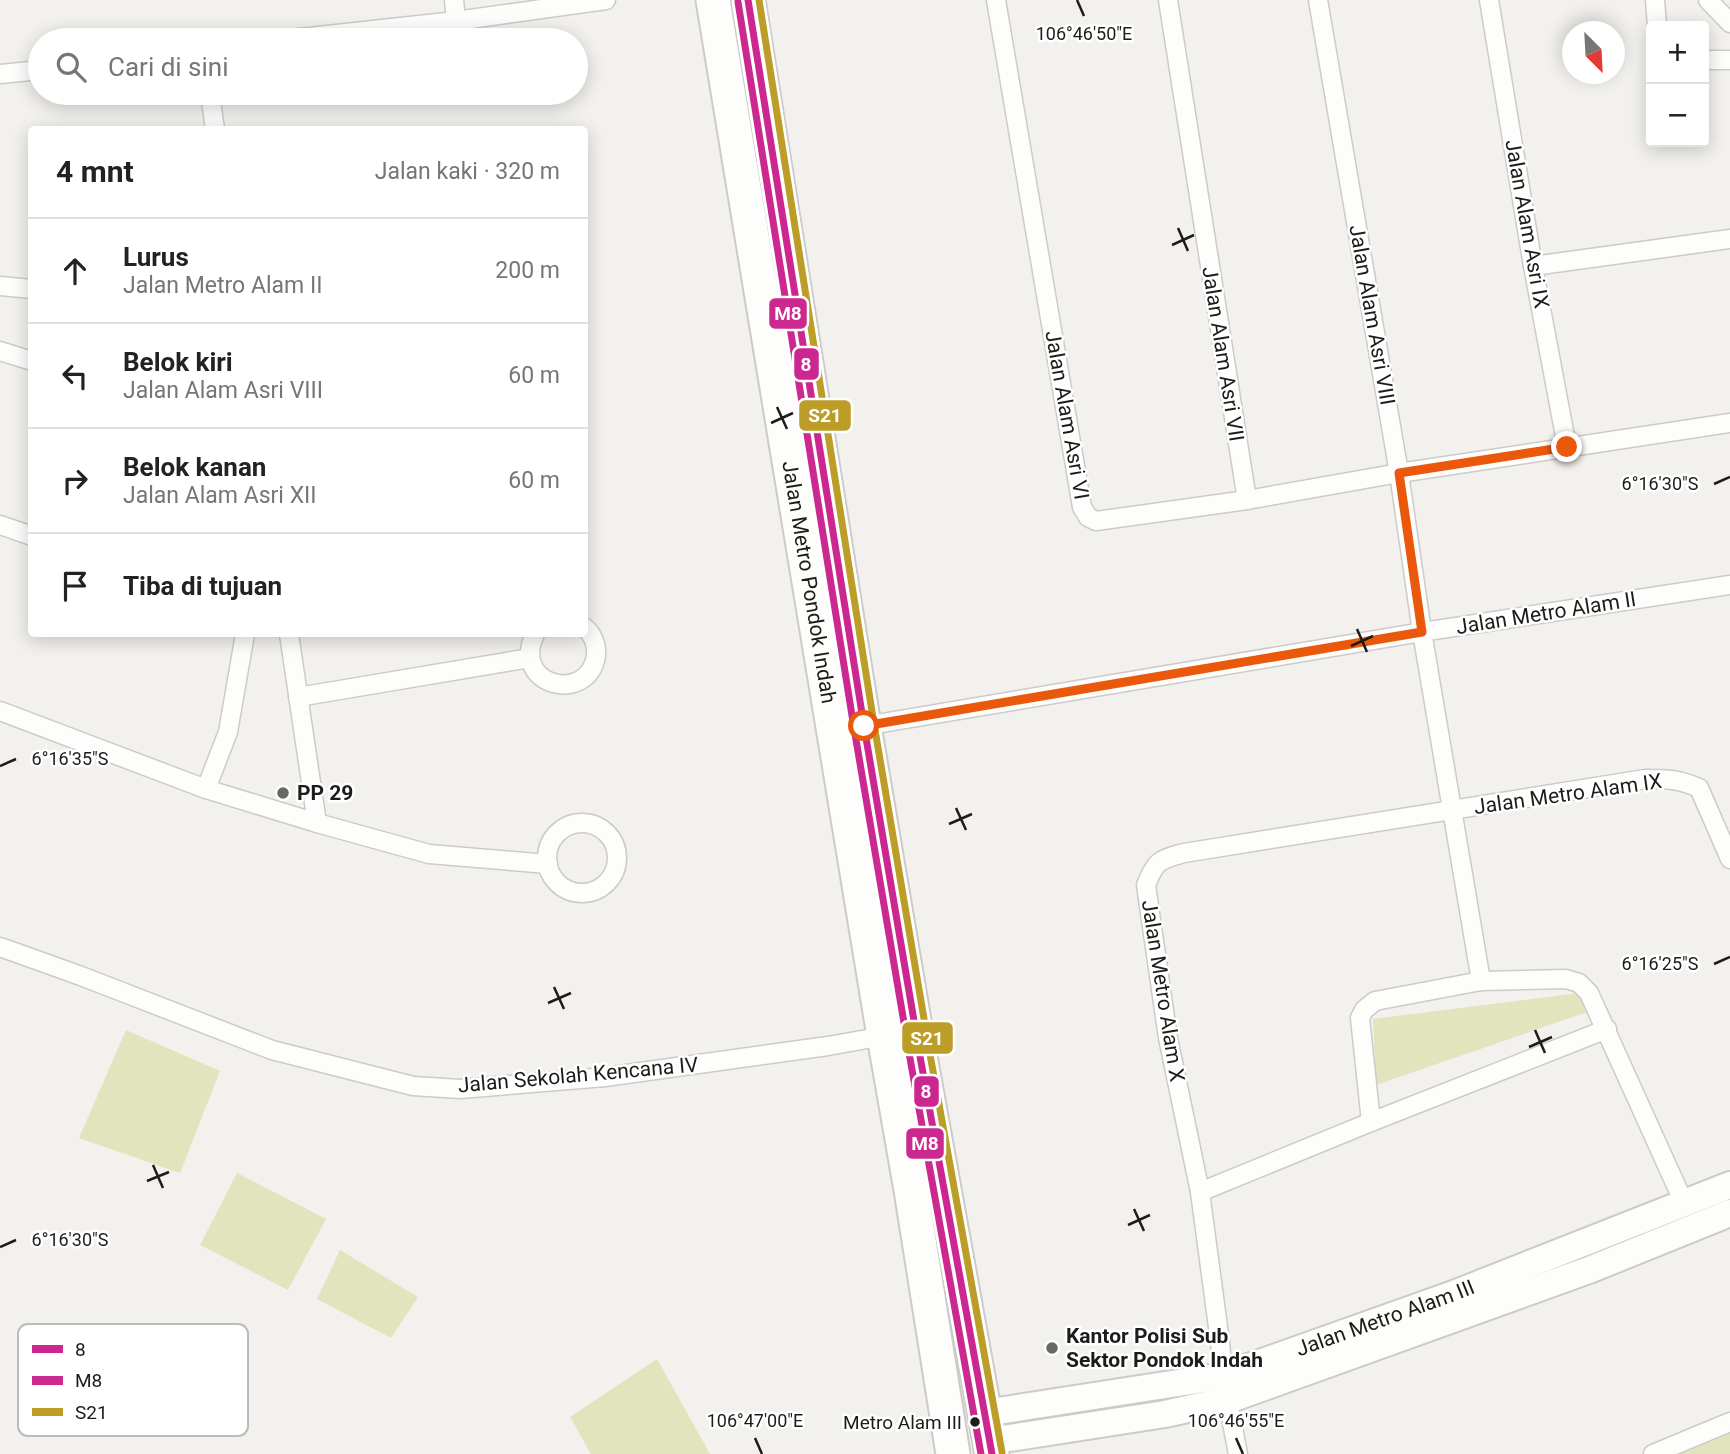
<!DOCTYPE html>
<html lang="id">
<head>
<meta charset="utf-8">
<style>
	body { margin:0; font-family:Roboto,sans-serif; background:#f2f2f2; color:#222 }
	.controls { position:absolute; right:21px; top:21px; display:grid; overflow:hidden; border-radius:7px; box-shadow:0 4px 18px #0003 }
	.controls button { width:63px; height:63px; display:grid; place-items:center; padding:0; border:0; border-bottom:2px solid #e0e0e0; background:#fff; color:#222; font:35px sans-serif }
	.compass { position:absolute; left:1562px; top:21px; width:63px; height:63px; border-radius:50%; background:#fff; box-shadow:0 4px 18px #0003; rotate:156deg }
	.stop { position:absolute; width:21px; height:21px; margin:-16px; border:5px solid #ea580c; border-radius:50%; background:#fff }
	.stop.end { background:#ea580c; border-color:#fff; box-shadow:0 2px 7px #0008 }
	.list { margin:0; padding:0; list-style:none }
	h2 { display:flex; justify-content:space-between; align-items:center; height:91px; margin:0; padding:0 28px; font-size:30px }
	h2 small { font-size:23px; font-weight:400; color:#767676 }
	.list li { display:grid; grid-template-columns:46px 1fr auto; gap:21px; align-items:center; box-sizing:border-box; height:105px; padding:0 28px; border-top:2px solid #e0e0e0 }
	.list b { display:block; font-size:26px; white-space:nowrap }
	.list p { margin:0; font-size:23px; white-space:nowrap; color:#767676 }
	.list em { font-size:23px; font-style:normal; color:#767676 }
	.icon { flex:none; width:38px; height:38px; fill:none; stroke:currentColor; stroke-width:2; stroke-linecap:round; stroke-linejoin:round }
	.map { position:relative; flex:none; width:1730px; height:1454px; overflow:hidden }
	.search { position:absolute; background:#fff; box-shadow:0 4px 18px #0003; left:28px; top:28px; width:560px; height:77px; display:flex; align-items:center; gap:18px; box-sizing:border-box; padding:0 24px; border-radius:38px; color:#767676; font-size:26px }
	.panel { position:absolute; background:#fff; box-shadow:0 4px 18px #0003; left:28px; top:126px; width:560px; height:511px; border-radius:7px }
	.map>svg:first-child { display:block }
	.green { fill:#e1e4bc }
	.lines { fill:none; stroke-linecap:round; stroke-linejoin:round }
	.street-casing { stroke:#cdcbc9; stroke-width:21 }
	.secondary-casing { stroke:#cdcbc9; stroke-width:30 }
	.highway-casing { stroke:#cdcbc9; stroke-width:37 }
	.street { stroke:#fdfdfc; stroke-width:18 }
	.secondary { stroke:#fdfdfc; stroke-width:26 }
	.highway { stroke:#fdfdfc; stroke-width:33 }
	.bus-1-casing { stroke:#fff; stroke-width:12 }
	.bus-2-casing { stroke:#fff; stroke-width:12 }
	.bus-3-casing { stroke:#fff; stroke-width:12 }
	.bus-1 { stroke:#cc2790; stroke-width:7 }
	.bus-2 { stroke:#cb2990; stroke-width:7 }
	.bus-3 { stroke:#bc9d28; stroke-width:7 }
	.route { stroke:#ea580c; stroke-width:9 }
	.ticks { fill:none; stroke:#1e1c1a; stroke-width:2.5 }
	.poi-dot { fill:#696764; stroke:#fff; stroke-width:2.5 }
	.bus-dot { fill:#1e1c1a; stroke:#fff; stroke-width:2.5 }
	.labels { text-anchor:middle; stroke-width:5; stroke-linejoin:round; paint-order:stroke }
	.bus-label { font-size:19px; fill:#1e1c1a; stroke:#fff; text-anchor:end }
	.street-label { font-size:21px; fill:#1e1c1a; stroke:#fff }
	.poi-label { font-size:21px; font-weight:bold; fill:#1e1c1a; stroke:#fff; text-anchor:start }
	.key { fill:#fff; stroke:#bcbbba; stroke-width:2 }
	.key-label { font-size:19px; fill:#1e1c1a }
	.ticks-label { font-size:18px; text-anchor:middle; fill:#1e1c1a; stroke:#fff; stroke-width:5; stroke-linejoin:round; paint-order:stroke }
	.line-badge { stroke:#fff; stroke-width:2.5 }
	.badge-label { font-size:19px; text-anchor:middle; font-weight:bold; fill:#fff }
</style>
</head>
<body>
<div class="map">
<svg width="1730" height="1454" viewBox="0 0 1730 1454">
	<rect width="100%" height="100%" fill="#f3f1ee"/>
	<g class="green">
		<polygon points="1579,993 1590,1011 1376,1085 1373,1019"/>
		<polygon points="126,1030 220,1071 180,1173 79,1138"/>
		<polygon points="237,1173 326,1219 288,1290 200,1245"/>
		<polygon points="340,1250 418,1297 391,1338 317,1299"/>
		<polygon points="657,1359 710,1454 591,1454 570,1417"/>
		<polygon points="1730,1429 1730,1454 1667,1454"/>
	</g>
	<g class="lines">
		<defs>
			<g id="street">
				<polyline points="454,0 456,21"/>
				<polyline points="996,0 1082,507 1088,517 1096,521 1247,500 1399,473 1730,423"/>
				<polyline points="1168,0 1247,500"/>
				<polyline points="1318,0 1399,473 1422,632 1481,981"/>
				<polyline points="1489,0 1533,266 1567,447"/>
				<polyline points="1655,0 1657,26"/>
				<polyline points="1708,0 1730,23"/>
				<polyline points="281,40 456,21 606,0"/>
				<polyline points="1704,60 1730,60"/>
				<polyline points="0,74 40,70"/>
				<polyline points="210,93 215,130"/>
				<polyline points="1533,266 1730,239"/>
				<polyline points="0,286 32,289"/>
				<polyline points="0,351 32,361"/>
				<polyline points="0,525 32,536"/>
				<polyline points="289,634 317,823"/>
				<path d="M 535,634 C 510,686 588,705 596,656 C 597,645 593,634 584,627"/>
				<polyline points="298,697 530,658"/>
				<polyline points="0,711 206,789 317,823 429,854 548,864"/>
				<polyline points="864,726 1422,632 1730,585"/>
				<polyline points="206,789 228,732 245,634"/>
				<circle cx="582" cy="858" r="35"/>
				<polyline points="0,947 81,976 272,1050 413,1086 460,1089 605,1077 828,1046 884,1036"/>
				<polyline points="1371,1122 1360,1018 1364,1010 1375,1001 1481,981 1566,979 1579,983 1589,993 1684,1203"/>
				<polyline points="1200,1192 1371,1122 1607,1029"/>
				<path d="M 1238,1454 L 1223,1376 L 1220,1342 L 1200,1192 L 1168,1038 L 1146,885 C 1156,860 1159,860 1184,853 L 1645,779 C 1667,779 1679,779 1699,788 L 1730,859"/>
				<polyline points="1653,1454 1730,1422"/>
			</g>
			<g id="secondary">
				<path id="s1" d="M 985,1413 L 1223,1376 L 1451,1295 L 1730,1185"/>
				<polyline points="990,1441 1165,1414 1228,1400 1589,1270 1730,1213"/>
			</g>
			<g id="highway">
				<path id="s2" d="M 713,0 L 884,1036 L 911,1190 L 953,1454"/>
				<polyline points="748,0 864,726 921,1062 992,1454"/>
			</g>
		</defs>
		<use href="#street" class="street-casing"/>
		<use href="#secondary" class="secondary-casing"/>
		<use href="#highway" class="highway-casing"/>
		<use href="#street" class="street"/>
		<use href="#secondary" class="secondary"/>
		<use href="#highway" class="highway"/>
		<defs>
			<polyline id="bus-1" points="748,0 864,726 921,1062 992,1454"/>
			<polyline id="bus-2" points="738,2 854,728 911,1064 981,1454"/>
			<polyline id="bus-3" points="759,0 874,724 931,1060 1002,1452"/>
		</defs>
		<use href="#bus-1" class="bus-1-casing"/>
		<use href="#bus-2" class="bus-2-casing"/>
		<use href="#bus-3" class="bus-3-casing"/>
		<use href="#bus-1" class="bus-1"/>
		<use href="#bus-2" class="bus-2"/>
		<use href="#bus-3" class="bus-3"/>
	</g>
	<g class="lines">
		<polyline class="route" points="864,726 1422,632 1399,473 1567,447"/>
	</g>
	<path class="ticks" d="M 1077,0 L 1084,16M 1178,228 L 1188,251M 1172,245 L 1194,235M 777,407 L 787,429M 771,423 L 793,413M 1714,484 L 1730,477M 1357,629 L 1367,652M 1351,646 L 1373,636M 0,766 L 16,759M 956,808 L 966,830M 949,824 L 972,814M 1714,964 L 1730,957M 554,987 L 564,1009M 548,1003 L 571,993M 1535,1030 L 1545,1053M 1529,1047 L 1552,1037M 153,1165 L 163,1188M 147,1181 L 169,1172M 1134,1209 L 1144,1231M 1128,1225 L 1150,1215M 0,1247 L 16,1240M 755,1438 L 762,1454M 1236,1438 L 1243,1454"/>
	<g class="poi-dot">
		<circle cx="283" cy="793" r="7"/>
		<circle cx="1052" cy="1348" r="7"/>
	</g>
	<circle class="bus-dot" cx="975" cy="1422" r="6"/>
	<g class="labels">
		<g class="bus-label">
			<text x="962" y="1429">Metro Alam III</text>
		</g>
		<g class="street-label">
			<text transform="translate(1527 224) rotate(80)" y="7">Jalan Alam Asri IX</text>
			<text transform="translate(1372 315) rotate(80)" y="7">Jalan Alam Asri VIII</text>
			<text transform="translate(1223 354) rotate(81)" y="7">Jalan Alam Asri VII</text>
			<text transform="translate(1067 415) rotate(80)" y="7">Jalan Alam Asri VI</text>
			<text dy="7" stroke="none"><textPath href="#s2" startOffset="590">Jalan Metro Pondok Indah</textPath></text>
			<text transform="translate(1546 613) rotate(-9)" y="7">Jalan Metro Alam II</text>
			<text transform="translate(1568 794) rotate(-8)" y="7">Jalan Metro Alam IX</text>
			<text transform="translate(1163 991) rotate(81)" y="7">Jalan Metro Alam X</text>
			<text transform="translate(578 1075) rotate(-5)" y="7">Jalan Sekolah Kencana IV</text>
			<text dy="7" stroke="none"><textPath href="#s1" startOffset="413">Jalan Metro Alam III</textPath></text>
		</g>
		<g class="poi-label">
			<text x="297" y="800">PP 29</text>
			<text x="1066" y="1343">Kantor Polisi Sub<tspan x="1066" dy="24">Sektor Pondok Indah</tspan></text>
		</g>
	</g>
	<rect x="18" y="1324" width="230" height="112" rx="10" class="key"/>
	<rect x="32" y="1345" width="31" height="8" fill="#cc2790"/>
	<rect x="32" y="1376" width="31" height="9" fill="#cb2990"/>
	<rect x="32" y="1408" width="31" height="8" fill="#bc9d28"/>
	<g class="key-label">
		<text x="75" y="1356">8</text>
		<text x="75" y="1387">M8</text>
		<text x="75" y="1419">S21</text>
	</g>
	<g class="ticks-label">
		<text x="1084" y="40">106°46'50"E</text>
		<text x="1660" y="490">6°16'30"S</text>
		<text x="70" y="765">6°16'35"S</text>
		<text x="1660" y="970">6°16'25"S</text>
		<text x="70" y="1246">6°16'30"S</text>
		<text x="755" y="1427">106°47'00"E</text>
		<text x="1236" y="1427">106°46'55"E</text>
	</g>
	<g class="line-badge">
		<rect x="768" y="297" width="40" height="33" rx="7" fill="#cb2990"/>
		<rect x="793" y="347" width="27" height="34" rx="7" fill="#cc2790"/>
		<rect x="798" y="399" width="54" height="33" rx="7" fill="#bc9d28"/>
		<rect x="901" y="1021" width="53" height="34" rx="7" fill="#bc9d28"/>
		<rect x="913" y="1075" width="27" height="33" rx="7" fill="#cc2790"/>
		<rect x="905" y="1127" width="40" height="33" rx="7" fill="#cb2990"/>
	</g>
	<g class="badge-label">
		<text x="788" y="320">M8</text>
		<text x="806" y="371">8</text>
		<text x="825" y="422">S21</text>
		<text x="927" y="1045">S21</text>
		<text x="926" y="1098">8</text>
		<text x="925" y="1150">M8</text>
	</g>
</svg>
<div class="controls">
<button>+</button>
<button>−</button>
</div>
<svg class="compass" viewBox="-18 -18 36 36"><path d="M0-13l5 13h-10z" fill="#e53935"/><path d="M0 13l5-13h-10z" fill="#767676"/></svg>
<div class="stop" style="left:864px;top:726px"></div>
<div class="stop end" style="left:1567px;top:447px"></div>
<div class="search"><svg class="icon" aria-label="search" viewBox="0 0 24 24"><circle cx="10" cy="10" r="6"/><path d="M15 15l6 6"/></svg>Cari di sini</div>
<section class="panel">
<h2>4 mnt<small>Jalan kaki · 320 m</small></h2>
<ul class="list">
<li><svg class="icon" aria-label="ahead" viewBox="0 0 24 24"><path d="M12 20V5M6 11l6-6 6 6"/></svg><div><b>Lurus</b><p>Jalan Metro Alam II</p></div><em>200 m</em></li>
<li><svg class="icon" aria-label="left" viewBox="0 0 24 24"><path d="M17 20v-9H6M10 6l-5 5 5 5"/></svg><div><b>Belok kiri</b><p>Jalan Alam Asri VIII</p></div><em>60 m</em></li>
<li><svg class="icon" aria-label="right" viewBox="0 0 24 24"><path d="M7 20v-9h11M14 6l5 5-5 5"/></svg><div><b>Belok kanan</b><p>Jalan Alam Asri XII</p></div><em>60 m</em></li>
<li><svg class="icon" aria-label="arrive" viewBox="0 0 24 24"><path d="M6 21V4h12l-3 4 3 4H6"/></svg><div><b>Tiba di tujuan</b></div></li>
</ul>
</section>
</div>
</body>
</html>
